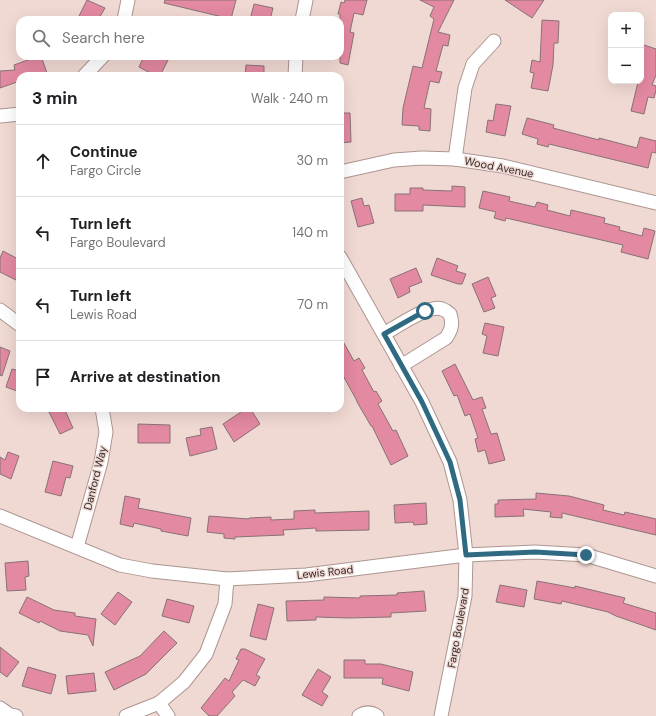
<!DOCTYPE html>
<html lang="en">
<head>
<meta charset="utf-8">
<style>
	body { margin:0; font-family:"DM Sans",sans-serif; background:#f2f2f2; color:#202124 }
	.controls { position:absolute; right:12px; top:12px; display:grid; overflow:hidden; border-radius:8px; box-shadow:0 4px 16px #0002 }
	.controls button { width:36px; height:36px; display:grid; place-items:center; padding:0; border:0; border-bottom:1px solid #e0e0e0; background:#fff; color:#202124; font:20px sans-serif }
	.stop { position:absolute; width:12px; height:12px; margin:-9px; border:3px solid #2f6982; border-radius:50%; background:#fff }
	.stop.end { background:#2f6982; border-color:#fff; box-shadow:0 1px 4px #0008 }
	.list { margin:0; padding:0; list-style:none }
	h2 { display:flex; justify-content:space-between; align-items:center; height:52px; margin:0; padding:0 16px; font-size:17px }
	h2 small { font-size:13px; font-weight:400; color:#757577 }
	.list li { display:grid; grid-template-columns:26px 1fr auto; gap:12px; align-items:center; box-sizing:border-box; height:72px; padding:0 16px; border-top:1px solid #e0e0e0 }
	.list b { display:block; font-size:15px; white-space:nowrap }
	.list p { margin:0; font-size:13px; white-space:nowrap; color:#757577 }
	.list em { font-size:13px; font-style:normal; color:#757577 }
	.icon { flex:none; width:22px; height:22px; fill:none; stroke:currentColor; stroke-width:2; stroke-linecap:round; stroke-linejoin:round }
	.map { position:relative; flex:none; width:656px; height:716px; overflow:hidden }
	.search { position:absolute; background:#fff; box-shadow:0 4px 16px #0002; left:16px; top:16px; width:328px; height:44px; display:flex; align-items:center; gap:10px; box-sizing:border-box; padding:0 14px; border-radius:12px; color:#757577; font-size:15px }
	.panel { position:absolute; background:#fff; box-shadow:0 4px 16px #0002; left:16px; top:72px; width:328px; height:340px; border-radius:12px }
	.map>svg:first-child { display:block }
	.building { fill:#e389a2; stroke:#877277 }
	.lines { fill:none; stroke-linecap:round; stroke-linejoin:round }
	.street-casing { stroke:#ac9691; stroke-width:15 }
	.street { stroke:#fff; stroke-width:13 }
	.route { stroke:#2f6982; stroke-width:5 }
	.labels { text-anchor:middle; stroke-width:3; stroke-linejoin:round; paint-order:stroke }
	.street-label { font-size:11px; fill:#352c2a; stroke:#f1d9d3 }
</style>
</head>
<body>
<div class="map">
<svg width="656" height="716" viewBox="0 0 656 716">
	<rect width="100%" height="100%" fill="#f1d9d3"/>
	<g class="building">
		<polygon points="87,0 105,8 98,20 77,20"/>
		<polygon points="165,0 236,0 231,19 164,3"/>
		<polygon points="345,0 367,0 363,15 354,13 350,32 354,33 348,65 340,63 340,14 338,14 341,2 344,3"/>
		<polygon points="420,0 454,0 438,32 450,35 448,46 443,45 436,71 442,72 439,83 430,81 424,108 431,109 430,131 419,130 419,126 402,125 403,108 413,66 422,68 434,19 430,16 434,7"/>
		<polygon points="505,0 544,0 532,18"/>
		<polygon points="254,4 273,8 270,20 250,20"/>
		<polygon points="542,20 559,21 558,43 554,43 553,65 548,91 531,88 534,73 530,72 532,60 540,62"/>
		<polygon points="644,45 656,49 656,75 652,85 656,86 656,90 654,98 648,97 644,114 631,111 638,82 641,82 641,52"/>
		<polygon points="39,56 41,56 48,76 20,76 20,81 0,88 0,71 15,70 14,65"/>
		<polygon points="144,56 170,56 160,76 156,76 139,67"/>
		<polygon points="246,65 264,66 264,76 245,76"/>
		<polygon points="496,104 511,106 505,136 486,132 488,120 493,121"/>
		<polygon points="340,113 350,113 351,142 340,143"/>
		<polygon points="527,118 554,125 553,128 599,140 599,138 637,148 640,137 656,141 656,153 652,152 648,168 549,144 548,147 537,144 538,139 522,134"/>
		<polygon points="452,186 465,187 465,207 423,205 423,211 395,211 395,194 410,194 410,188 423,188 423,190 452,191"/>
		<polygon points="483,191 510,197 509,201 535,207 537,202 548,205 547,210 570,216 571,210 605,218 604,223 620,227 619,230 642,236 644,228 655,231 648,259 621,252 623,245 506,218 505,221 494,218 496,212 479,208"/>
		<polygon points="362,198 364,206 369,205 374,223 358,227 351,201"/>
		<polygon points="3,251 20,260 20,282 0,272 0,258"/>
		<polygon points="437,258 458,266 456,271 466,274 462,284 458,284 431,275"/>
		<polygon points="416,268 422,282 409,287 410,292 398,298 390,279"/>
		<polygon points="488,277 496,296 491,298 495,308 484,312 472,284"/>
		<polygon points="485,323 504,327 498,356 483,353 487,336 482,334"/>
		<polygon points="340,336 354,361 359,358 365,368 362,370 374,392 376,391 382,401 378,404 393,431 396,430 408,456 391,465 372,426 371,426 357,402 357,401 340,370"/>
		<polygon points="0,347 10,351 2,376 0,375"/>
		<polygon points="455,364 473,400 482,397 486,408 482,409 491,434 497,433 505,460 489,464 485,450 478,452 475,439 478,438 470,414 465,416 457,395 454,396 442,371"/>
		<polygon points="12,369 20,371 20,392 6,387"/>
		<polygon points="47,408 64,408 73,428 60,434"/>
		<polygon points="247,408 250,408 260,424 234,442 223,424"/>
		<polygon points="138,424 170,425 170,443 138,443"/>
		<polygon points="212,427 217,449 190,456 186,438 201,435 200,429"/>
		<polygon points="8,452 19,456 11,479 0,474 0,457 5,460"/>
		<polygon points="53,461 73,466 70,478 66,477 61,496 45,492"/>
		<polygon points="536,493 569,496 604,505 603,510 624,515 625,512 656,519 656,535 562,513 562,518 550,517 551,512 523,509 524,516 495,517 495,504 498,504 498,500 536,499"/>
		<polygon points="125,496 140,499 138,508 191,518 188,536 161,531 161,529 134,523 133,527 120,524"/>
		<polygon points="426,503 427,524 414,525 413,522 395,523 394,505"/>
		<polygon points="315,510 315,513 369,511 369,530 316,531 316,528 283,530 284,535 235,537 235,539 224,538 224,534 207,532 209,516 249,519 249,518 271,517 271,520 294,519 294,511"/>
		<polygon points="28,561 29,576 25,577 26,590 7,591 5,563"/>
		<polygon points="537,581 575,588 575,586 625,598 623,603 656,613 656,630 616,616 608,612 562,601 561,604 534,599"/>
		<polygon points="500,585 527,590 524,607 496,602"/>
		<polygon points="424,591 426,611 391,613 391,617 348,618 316,617 316,620 287,621 286,601 324,600 324,597 360,598 360,596 397,595 397,593"/>
		<polygon points="118,592 132,602 115,625 101,614"/>
		<polygon points="27,597 54,610 75,613 75,616 96,619 93,646 88,635 60,631 40,621 39,623 19,613"/>
		<polygon points="167,599 194,606 189,623 162,616"/>
		<polygon points="258,604 274,608 266,640 250,636"/>
		<polygon points="164,631 177,643 146,674 114,690 105,672 140,656"/>
		<polygon points="0,647 19,662 7,677 0,672"/>
		<polygon points="241,649 245,649 265,659 256,675 260,677 255,686 243,680 232,692 235,696 217,716 209,716 201,708 225,678 229,681 239,660 236,659"/>
		<polygon points="344,660 365,660 365,664 381,664 413,672 409,691 382,684 383,678 344,678"/>
		<polygon points="28,667 56,675 51,694 22,686"/>
		<polygon points="318,669 331,677 322,692 328,696 322,706 302,695"/>
		<polygon points="94,673 96,691 68,694 66,676"/>
	</g>
	<g class="lines">
		<defs>
			<g id="street">
				<polyline points="124,20 128,0"/>
				<polyline points="302,20 306,0"/>
				<polyline points="84,76 103,56"/>
				<polyline points="295,76 296,56"/>
				<polyline points="0,116 20,114"/>
				<polyline points="455,159 465,88 473,64 494,41"/>
				<polyline points="340,172 394,160 422,158 455,159 503,166 656,203"/>
				<polyline points="340,257 422,402 450,462 460,500 466,555 465,596 441,716"/>
				<polyline points="0,310 20,325"/>
				<path d="M 384,334 C 396,327 429,304 442,309 C 445,310 448,312 450,314 C 453,324 452,329 446,338 L 401,366"/>
				<polyline points="0,516 120,565 152,571 227,579 306,575 466,555 535,552 586,555 656,576"/>
				<polyline points="77,547 101,462 106,432 102,408"/>
				<polyline points="159,703 168,716"/>
				<polyline points="0,708 10,715 16,716"/>
				<polyline points="126,716 159,703 184,682 206,654 225,604 227,579"/>
				<path d="M 359,716 C 365,712 371,712 377,716"/>
			</g>
		</defs>
		<use href="#street" class="street-casing"/>
		<use href="#street" class="street"/>
	</g>
	<g class="lines">
		<polyline class="route" points="425,311 384,334 422,402 450,462 460,500 466,555 535,552 586,555"/>
	</g>
	<g class="labels">
		<g class="street-label">
			<text transform="translate(499 167) rotate(11)" y="4">Wood Avenue</text>
			<text transform="translate(95 478) rotate(-76)" y="4">Danford Way</text>
			<text transform="translate(325 572) rotate(-6)" y="4">Lewis Road</text>
			<text transform="translate(458 628) rotate(-80)" y="4">Fargo Boulevard</text>
		</g>
	</g>
</svg>
<div class="controls">
<button>+</button>
<button>−</button>
</div>
<div class="stop" style="left:425px;top:311px"></div>
<div class="stop end" style="left:586px;top:555px"></div>
<div class="search"><svg class="icon" aria-label="search" viewBox="0 0 24 24"><circle cx="10" cy="10" r="6"/><path d="M15 15l6 6"/></svg>Search here</div>
<section class="panel">
<h2>3 min<small>Walk · 240 m</small></h2>
<ul class="list">
<li><svg class="icon" aria-label="ahead" viewBox="0 0 24 24"><path d="M12 20V5M6 11l6-6 6 6"/></svg><div><b>Continue</b><p>Fargo Circle</p></div><em>30 m</em></li>
<li><svg class="icon" aria-label="left" viewBox="0 0 24 24"><path d="M17 20v-9H6M10 6l-5 5 5 5"/></svg><div><b>Turn left</b><p>Fargo Boulevard</p></div><em>140 m</em></li>
<li><svg class="icon" aria-label="left" viewBox="0 0 24 24"><path d="M17 20v-9H6M10 6l-5 5 5 5"/></svg><div><b>Turn left</b><p>Lewis Road</p></div><em>70 m</em></li>
<li><svg class="icon" aria-label="arrive" viewBox="0 0 24 24"><path d="M6 21V4h12l-3 4 3 4H6"/></svg><div><b>Arrive at destination</b></div></li>
</ul>
</section>
</div>
</body>
</html>
